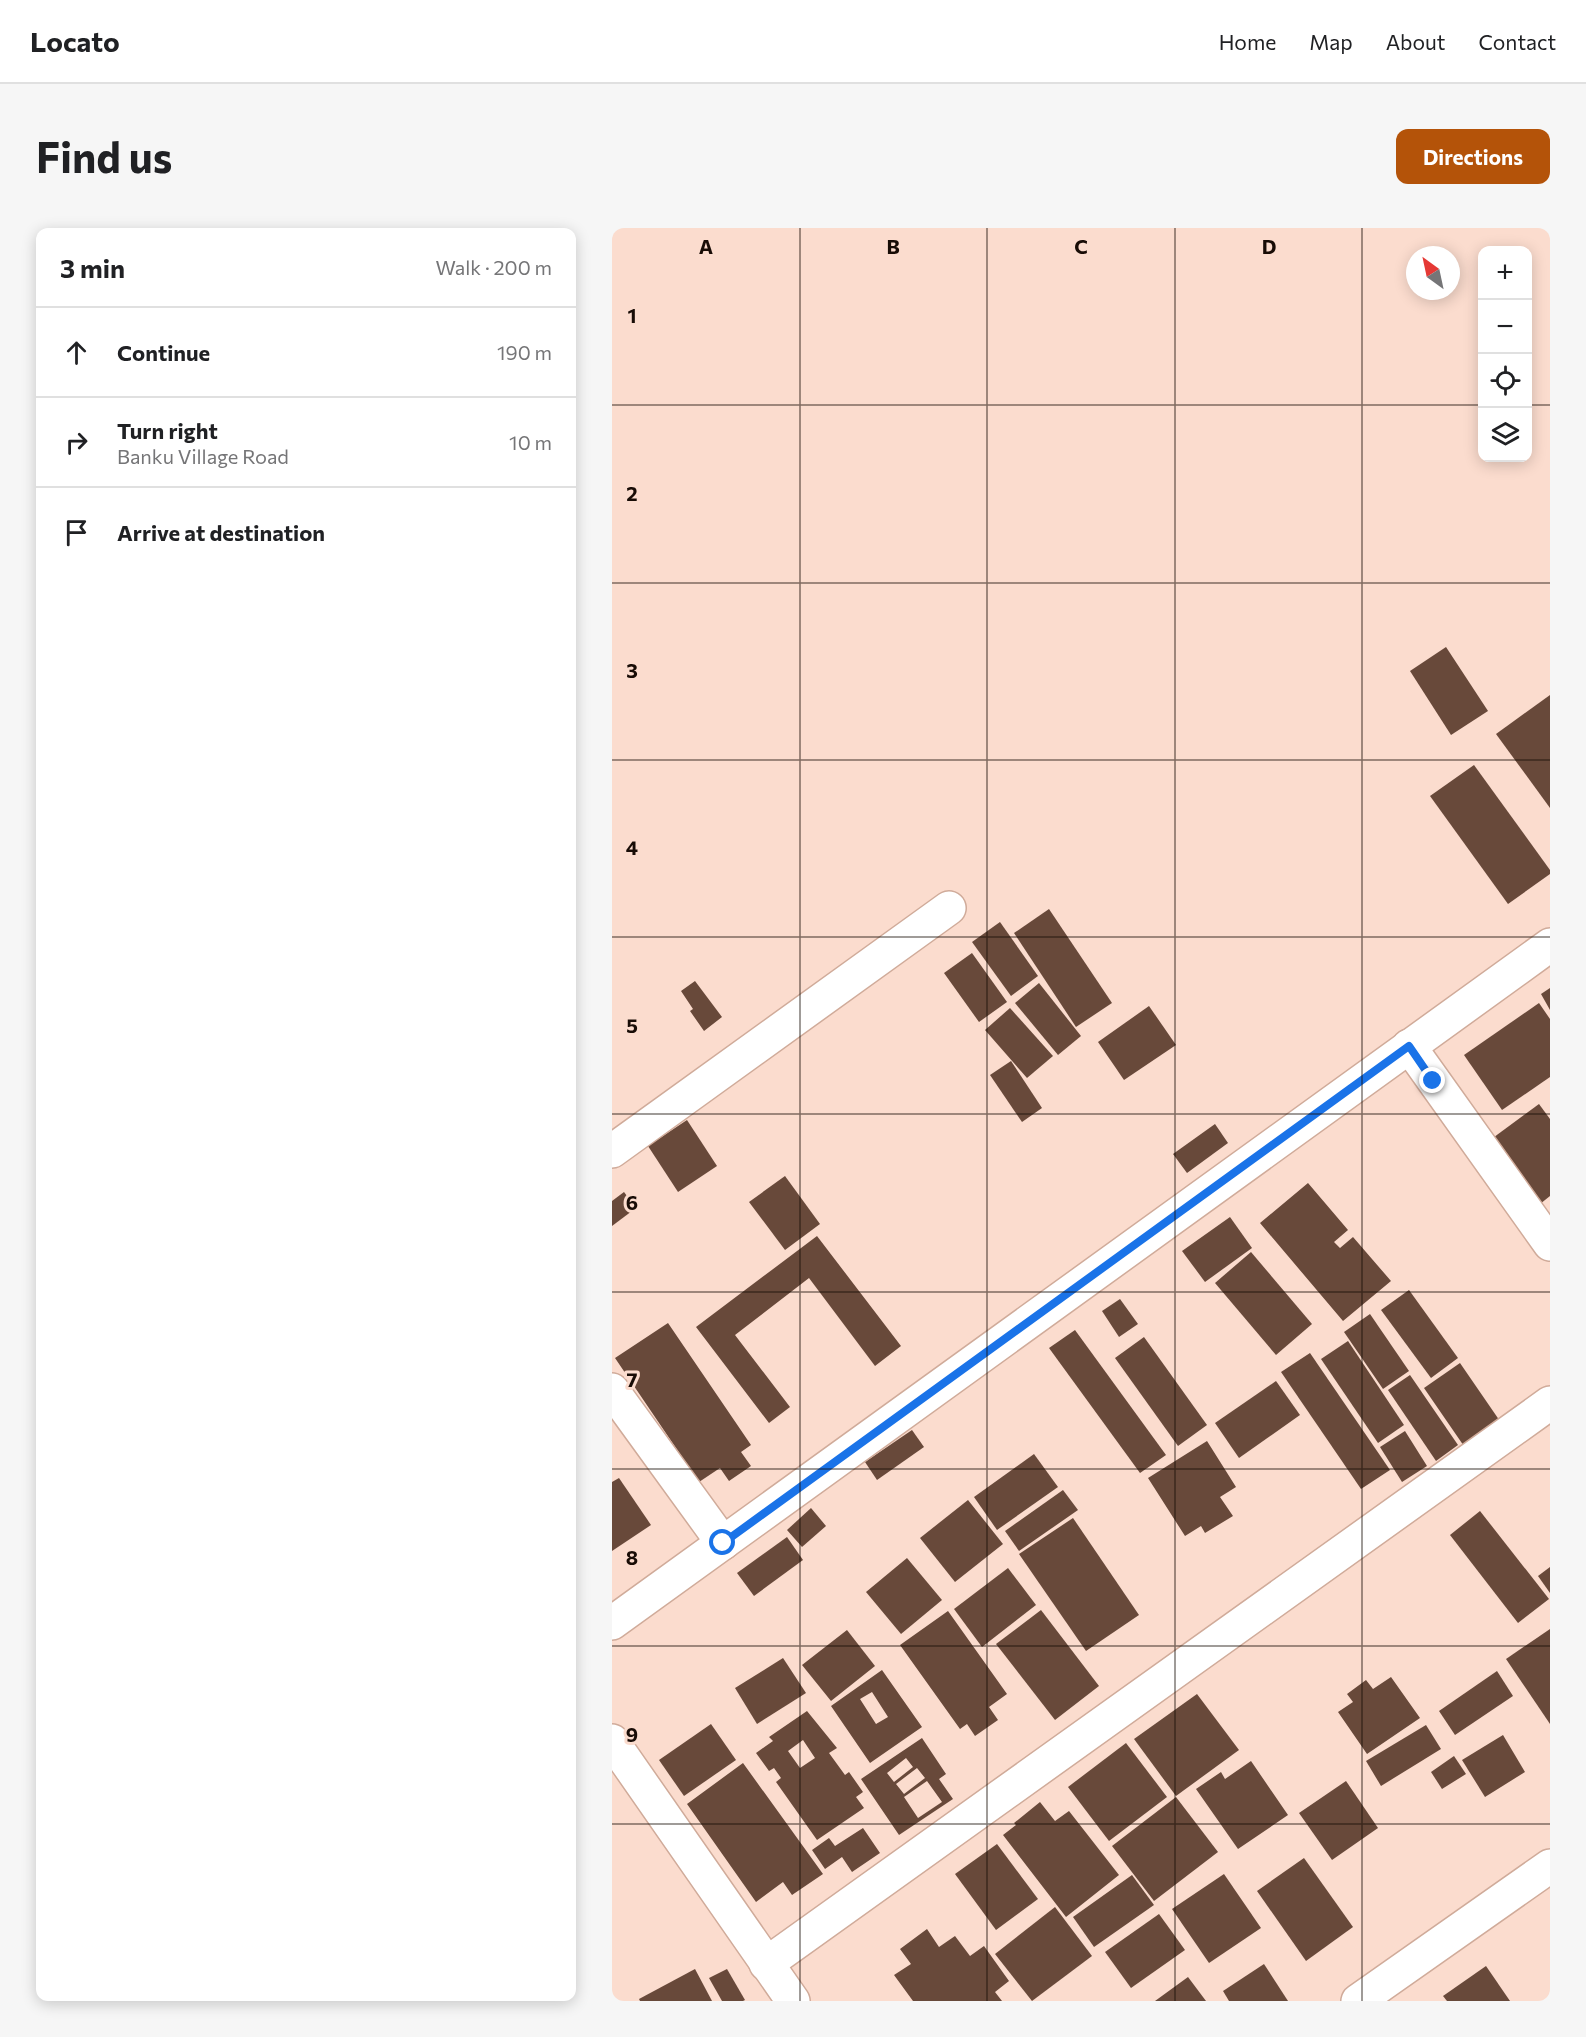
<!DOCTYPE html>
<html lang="en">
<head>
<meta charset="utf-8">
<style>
	body { margin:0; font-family:Commissioner,sans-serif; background:#f6f6f6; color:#202124 }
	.controls { position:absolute; right:18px; top:18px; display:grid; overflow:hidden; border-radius:12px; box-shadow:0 3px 15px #0003 }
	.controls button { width:54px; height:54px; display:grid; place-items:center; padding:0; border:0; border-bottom:2px solid #e0e0e0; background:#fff; color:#202124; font:30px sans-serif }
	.compass { position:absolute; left:794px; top:18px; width:54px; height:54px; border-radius:50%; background:#fff; box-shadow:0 3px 15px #0003; rotate:327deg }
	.stop { position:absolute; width:18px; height:18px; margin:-14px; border:4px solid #1a73e8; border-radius:50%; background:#fff }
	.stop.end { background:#1a73e8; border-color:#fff; box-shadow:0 2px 6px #0008 }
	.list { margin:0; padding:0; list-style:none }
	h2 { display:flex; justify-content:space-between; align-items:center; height:78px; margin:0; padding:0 24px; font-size:26px }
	h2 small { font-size:20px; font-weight:400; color:#757577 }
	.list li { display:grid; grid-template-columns:39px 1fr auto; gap:18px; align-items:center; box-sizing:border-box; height:90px; padding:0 24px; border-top:2px solid #e0e0e0 }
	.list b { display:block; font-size:22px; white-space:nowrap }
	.list p { margin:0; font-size:20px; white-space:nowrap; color:#757577 }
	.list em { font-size:20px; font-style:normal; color:#757577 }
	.icon { flex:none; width:33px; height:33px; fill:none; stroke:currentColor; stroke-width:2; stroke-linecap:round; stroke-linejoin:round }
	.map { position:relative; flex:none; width:938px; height:1773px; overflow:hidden; border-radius:12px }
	header { display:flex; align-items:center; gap:36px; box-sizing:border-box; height:84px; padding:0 30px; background:#fff; border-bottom:2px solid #e0e0e0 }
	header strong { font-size:28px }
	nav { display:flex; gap:33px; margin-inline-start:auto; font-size:21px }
	.intro { display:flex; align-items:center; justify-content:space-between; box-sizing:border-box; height:144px; padding:0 36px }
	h1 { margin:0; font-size:42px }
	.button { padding:15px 27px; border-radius:12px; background:#b45309; color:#fff; font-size:21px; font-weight:700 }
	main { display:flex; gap:36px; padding:0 36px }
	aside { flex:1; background:#fff; border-radius:12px; box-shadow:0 3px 15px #0003 }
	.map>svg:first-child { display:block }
	.building { fill:#68493a; fill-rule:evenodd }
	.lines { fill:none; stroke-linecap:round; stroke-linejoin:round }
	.street-casing { stroke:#d0ab9a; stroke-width:36 }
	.street { stroke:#fff; stroke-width:33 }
	.route { stroke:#1a73e8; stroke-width:8 }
	.grid { fill:none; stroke:#180c06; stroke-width:1.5; stroke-opacity:0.55 }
	.grid-label { font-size:20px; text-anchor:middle; font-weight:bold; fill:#180c06; stroke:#fbdcce; stroke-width:6; stroke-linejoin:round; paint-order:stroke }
</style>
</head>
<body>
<header>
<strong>Locato</strong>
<nav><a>Home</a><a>Map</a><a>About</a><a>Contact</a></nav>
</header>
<div class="intro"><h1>Find us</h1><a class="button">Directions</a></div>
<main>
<aside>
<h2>3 min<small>Walk · 200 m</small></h2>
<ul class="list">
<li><svg class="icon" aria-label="ahead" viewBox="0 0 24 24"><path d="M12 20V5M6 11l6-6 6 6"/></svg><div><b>Continue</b></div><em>190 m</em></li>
<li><svg class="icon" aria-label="right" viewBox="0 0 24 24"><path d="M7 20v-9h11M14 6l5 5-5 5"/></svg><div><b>Turn right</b><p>Banku Village Road</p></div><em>10 m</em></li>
<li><svg class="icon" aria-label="arrive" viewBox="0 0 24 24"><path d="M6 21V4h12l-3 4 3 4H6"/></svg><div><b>Arrive at destination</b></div></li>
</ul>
</aside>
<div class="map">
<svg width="938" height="1773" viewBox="0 0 938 1773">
	<rect width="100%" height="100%" fill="#fbdcce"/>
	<g class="building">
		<polygon points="834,419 876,483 839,507 798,443"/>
		<polygon points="938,467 938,580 884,506"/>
		<polygon points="862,537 938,642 938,646 896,676 818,568"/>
		<polygon points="437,681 500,775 464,799 402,705"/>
		<polygon points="388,694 426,748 399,768 360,714"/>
		<polygon points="360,725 395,774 367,794 332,745"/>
		<polygon points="83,753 110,789 92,803 78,783 81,781 69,763"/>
		<polygon points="427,755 469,808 446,827 403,775"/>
		<polygon points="938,760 938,782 929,766"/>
		<polygon points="927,775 938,791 938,849 890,882 852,827"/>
		<polygon points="537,778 564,817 512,852 486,814"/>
		<polygon points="398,780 441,828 415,850 373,802"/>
		<polygon points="399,833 430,880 410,894 378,847"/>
		<polygon points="927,876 938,891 938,968 923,980 874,915"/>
		<polygon points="75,892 105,938 66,964 36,918"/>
		<polygon points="603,896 616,915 575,945 561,926"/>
		<polygon points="173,948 208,996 173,1022 137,974"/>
		<polygon points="696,955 736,1002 722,1014 728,1020 741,1009 779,1053 731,1093 648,995"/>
		<polygon points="12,964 24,980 0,998 0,973"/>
		<polygon points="618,989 640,1020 593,1054 570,1023"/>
		<polygon points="205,1008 289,1118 263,1138 197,1050 123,1107 178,1179 157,1195 84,1099"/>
		<polygon points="639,1024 700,1096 664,1127 603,1055"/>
		<polygon points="797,1062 846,1130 819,1150 769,1082"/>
		<polygon points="508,1071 526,1096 507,1109 490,1083"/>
		<polygon points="758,1086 797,1143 771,1161 732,1104"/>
		<polygon points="56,1095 139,1217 129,1224 139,1238 117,1253 108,1240 87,1254 3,1130"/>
		<polygon points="463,1102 554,1227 528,1245 437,1120"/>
		<polygon points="532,1109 595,1197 566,1218 503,1130"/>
		<polygon points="736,1113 792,1197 766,1215 709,1131"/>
		<polygon points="698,1125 778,1242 749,1261 669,1144"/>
		<polygon points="848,1135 892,1199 856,1224 812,1160"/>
		<polygon points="798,1147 846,1217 824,1233 776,1162"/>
		<polygon points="664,1153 688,1187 627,1230 603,1195"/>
		<polygon points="300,1202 312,1219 265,1252 253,1234"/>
		<polygon points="793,1203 815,1238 790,1254 768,1219"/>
		<polygon points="595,1213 624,1259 608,1269 621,1288 593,1305 589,1298 573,1308 536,1250"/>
		<polygon points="422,1226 446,1259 385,1302 362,1269"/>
		<polygon points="7,1250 39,1297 0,1323 0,1254"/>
		<polygon points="451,1262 466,1282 407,1323 393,1303"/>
		<polygon points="356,1272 391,1316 343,1354 308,1310"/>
		<polygon points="199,1280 214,1298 190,1319 175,1302"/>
		<polygon points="868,1283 937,1371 906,1395 838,1307"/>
		<polygon points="461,1290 527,1387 474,1423 407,1326"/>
		<polygon points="175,1309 191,1332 142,1368 125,1345"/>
		<polygon points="295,1330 330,1372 289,1406 254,1364"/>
		<polygon points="938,1339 938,1365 926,1348"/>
		<polygon points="396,1340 424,1377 370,1419 342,1381"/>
		<polygon points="429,1382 487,1458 443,1492 384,1416"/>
		<polygon points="336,1383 395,1466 377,1479 386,1492 363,1508 355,1496 348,1501 288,1417"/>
		<polygon points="938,1401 938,1496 894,1431"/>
		<polygon points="235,1402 263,1438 219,1473 190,1437"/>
		<polygon points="171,1430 194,1465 145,1496 123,1460"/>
		<path d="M 270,1442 L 310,1499 L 258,1535 L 219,1478 ZM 260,1464 L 276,1489 L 264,1496 L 248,1471 Z"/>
		<polygon points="885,1443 901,1468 843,1507 827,1483"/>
		<polygon points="779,1449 808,1490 755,1526 726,1484 741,1474 735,1466 754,1452 761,1461"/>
		<polygon points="585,1466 627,1522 564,1568 522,1511"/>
		<path d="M 195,1483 L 225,1520 L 217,1525 L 233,1547 L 237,1544 L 251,1564 L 244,1569 L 252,1580 L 205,1612 L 164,1554 L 169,1550 L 162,1540 L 157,1543 L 144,1525 L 161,1513 L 157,1509 ZM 191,1512 L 203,1530 L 188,1540 L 176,1523 Z"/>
		<polygon points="99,1496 124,1532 72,1568 47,1532"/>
		<polygon points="814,1497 829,1521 769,1558 754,1533"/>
		<polygon points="891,1507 913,1544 873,1569 850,1532"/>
		<path d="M 310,1510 L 334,1546 L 327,1551 L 341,1571 L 287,1607 L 249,1551 ZM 294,1530 L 301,1539 L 282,1554 L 275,1545 ZM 305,1540 L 313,1550 L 292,1566 L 284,1556 ZM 315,1553 L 330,1574 L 306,1590 L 292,1569 Z"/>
		<polygon points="514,1515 555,1569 497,1613 456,1559"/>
		<polygon points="842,1528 854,1546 830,1561 819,1544"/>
		<polygon points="639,1533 676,1587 626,1621 584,1561 609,1544 613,1551"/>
		<polygon points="131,1535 211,1646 180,1667 171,1654 144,1674 75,1576"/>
		<polygon points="734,1553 766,1600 720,1632 687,1585"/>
		<polygon points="564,1569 606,1624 542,1673 500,1618"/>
		<polygon points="428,1574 443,1593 457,1583 507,1647 454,1689 391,1607 404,1597 402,1595"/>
		<polygon points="251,1600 268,1625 240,1644 230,1629 213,1641 200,1622 217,1610 223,1618"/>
		<polygon points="385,1616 426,1671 384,1702 343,1646"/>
		<polygon points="692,1630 741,1699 694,1733 645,1663"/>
		<polygon points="612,1646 649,1700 597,1735 560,1681"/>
		<polygon points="520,1647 542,1677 482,1719 461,1689"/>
		<polygon points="443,1679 480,1728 420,1773 383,1726"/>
		<polygon points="547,1686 573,1722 519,1760 493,1724"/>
		<polygon points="315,1701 327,1719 343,1708 358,1728 372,1718 397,1753 383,1764 390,1773 301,1773 282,1747 299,1736 288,1721"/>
		<polygon points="652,1736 676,1773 617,1773 611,1763"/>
		<polygon points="874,1738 898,1773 835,1773 831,1768"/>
		<polygon points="83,1741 100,1773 28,1773 27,1771"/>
		<polygon points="115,1741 133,1772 131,1773 110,1773 97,1750"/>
		<polygon points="576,1749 594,1773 543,1773"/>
	</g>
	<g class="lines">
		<defs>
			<g id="street">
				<polyline points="797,818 938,1016"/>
				<polyline points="0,923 337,680"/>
				<polyline points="0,1162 111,1315"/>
				<polyline points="0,1395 938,717"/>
				<polyline points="0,1513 181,1773"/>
				<polyline points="154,1736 938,1175"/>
				<polyline points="746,1773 938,1638"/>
			</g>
		</defs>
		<use href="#street" class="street-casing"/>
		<use href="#street" class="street"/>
	</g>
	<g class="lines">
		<polyline class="route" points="111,1315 797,818 821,853"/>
	</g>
	<path class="grid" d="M 188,0 L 188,1773M 375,0 L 375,1773M 563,0 L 563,1773M 750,0 L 750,1773M 0,177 L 870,177M 915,177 L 938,177M 0,355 L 938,355M 0,532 L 938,532M 0,709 L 938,709M 0,886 L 938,886M 0,1064 L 938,1064M 0,1241 L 938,1241M 0,1418 L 938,1418M 0,1596 L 938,1596"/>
	<g class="grid-label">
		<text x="94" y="26">A</text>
		<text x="281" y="26">B</text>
		<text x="469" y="26">C</text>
		<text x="657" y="26">D</text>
		<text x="20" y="95">1</text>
		<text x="20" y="273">2</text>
		<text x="20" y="450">3</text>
		<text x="20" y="627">4</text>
		<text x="20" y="805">5</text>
		<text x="20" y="982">6</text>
		<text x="20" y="1159">7</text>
		<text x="20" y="1337">8</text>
		<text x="20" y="1514">9</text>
	</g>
</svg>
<div class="controls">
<button>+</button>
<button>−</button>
<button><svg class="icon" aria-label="locate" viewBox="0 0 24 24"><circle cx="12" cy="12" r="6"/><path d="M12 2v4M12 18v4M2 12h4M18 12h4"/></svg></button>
<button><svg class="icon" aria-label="layers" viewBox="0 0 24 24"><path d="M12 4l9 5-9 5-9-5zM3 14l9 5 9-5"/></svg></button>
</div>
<svg class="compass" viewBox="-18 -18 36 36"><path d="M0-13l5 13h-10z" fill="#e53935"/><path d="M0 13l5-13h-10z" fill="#757577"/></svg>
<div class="stop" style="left:111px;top:1315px"></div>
<div class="stop end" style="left:821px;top:853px"></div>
</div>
</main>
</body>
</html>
